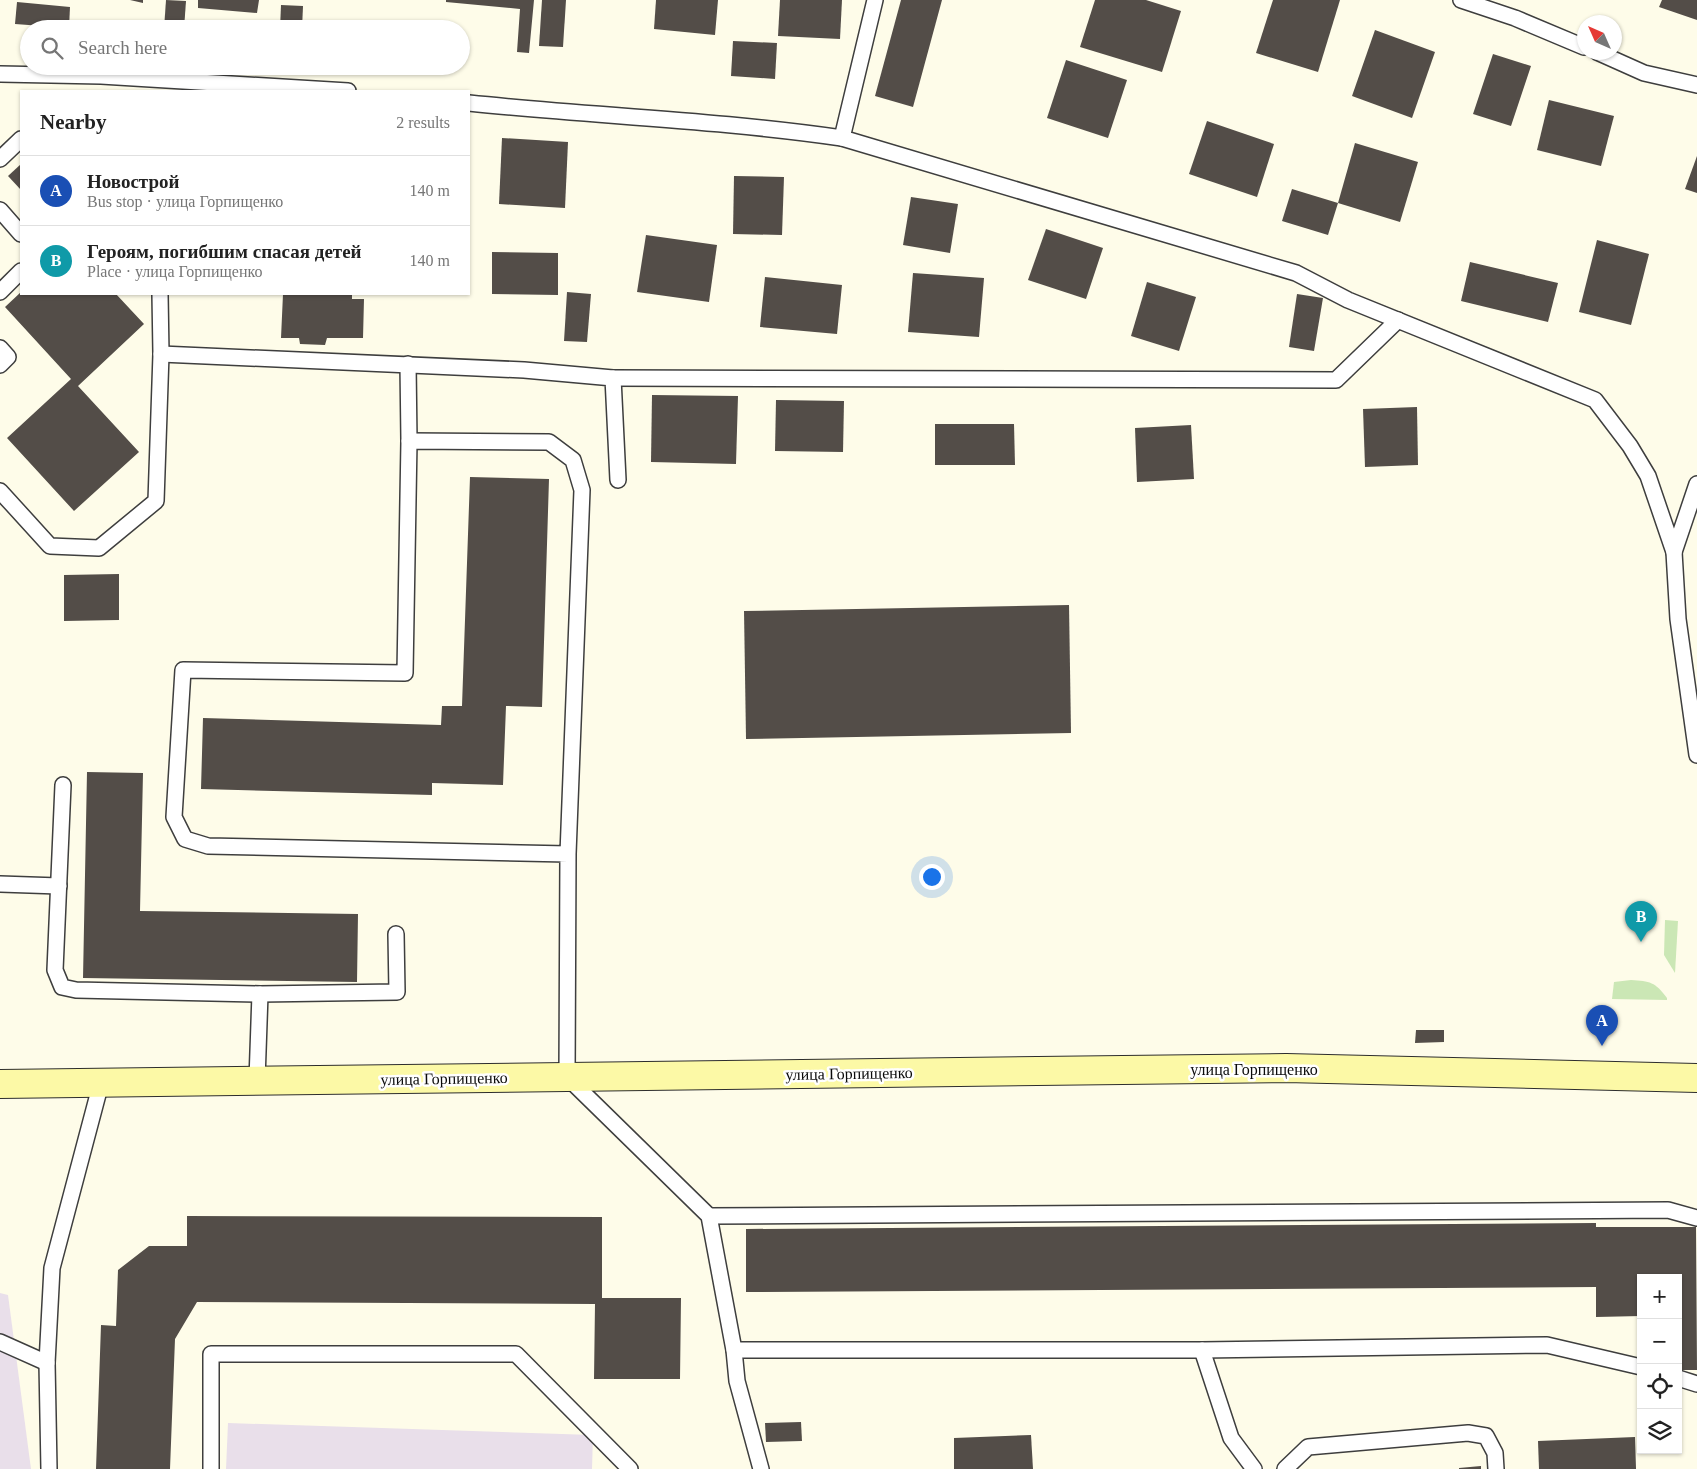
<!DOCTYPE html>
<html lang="en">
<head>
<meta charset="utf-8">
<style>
	body { margin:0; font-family:Georgia,serif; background:#f2f2f2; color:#222 }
	.controls { position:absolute; right:15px; bottom:15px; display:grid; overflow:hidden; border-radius:0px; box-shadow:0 1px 4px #0004 }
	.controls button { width:45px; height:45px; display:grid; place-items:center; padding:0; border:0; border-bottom:1px solid #e0e0e0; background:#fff; color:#222; font:25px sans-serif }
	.compass { position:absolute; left:1577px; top:15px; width:45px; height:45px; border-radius:50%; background:#fff; box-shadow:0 1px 4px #0004; rotate:315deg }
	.you { position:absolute; left:931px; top:876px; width:18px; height:18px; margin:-12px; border:4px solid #fff; border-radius:50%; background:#1a73e8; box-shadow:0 0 0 8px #1a73e833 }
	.badge { display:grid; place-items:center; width:32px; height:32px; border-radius:50%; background:#b52c28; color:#fff; font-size:16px; font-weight:700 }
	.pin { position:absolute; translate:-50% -41px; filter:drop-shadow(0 1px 2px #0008) }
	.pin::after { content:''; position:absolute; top:26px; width:18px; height:15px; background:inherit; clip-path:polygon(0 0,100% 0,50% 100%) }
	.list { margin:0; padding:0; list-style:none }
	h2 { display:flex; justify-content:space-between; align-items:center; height:65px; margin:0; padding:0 20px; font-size:21px }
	h2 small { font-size:16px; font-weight:400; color:#767676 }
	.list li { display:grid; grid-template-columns:32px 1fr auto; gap:15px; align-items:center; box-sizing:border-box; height:70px; padding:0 20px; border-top:1px solid #e0e0e0 }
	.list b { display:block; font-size:19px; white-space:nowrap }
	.list p { margin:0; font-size:16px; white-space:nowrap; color:#767676 }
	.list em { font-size:16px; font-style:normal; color:#767676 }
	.icon { flex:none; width:28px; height:28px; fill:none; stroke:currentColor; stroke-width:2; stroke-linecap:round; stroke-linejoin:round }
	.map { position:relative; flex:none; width:1697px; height:1469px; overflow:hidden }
	.search { position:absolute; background:#fff; box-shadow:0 1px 4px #0004; left:20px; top:20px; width:450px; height:55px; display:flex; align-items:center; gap:12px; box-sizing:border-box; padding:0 18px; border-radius:28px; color:#767676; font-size:19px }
	.panel { position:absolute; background:#fff; box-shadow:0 1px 4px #0004; left:20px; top:90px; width:450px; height:205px; border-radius:0px }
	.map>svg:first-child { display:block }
	.industrial { fill:#e9dfea }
	.green { fill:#cbe7b5 }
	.building { fill:#534d48 }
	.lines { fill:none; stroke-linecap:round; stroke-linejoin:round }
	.service-casing { stroke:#3e3e3e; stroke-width:18 }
	.secondary-casing { stroke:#2d2d2d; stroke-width:30 }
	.service { stroke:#fff; stroke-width:15 }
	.secondary { stroke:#fcf9a6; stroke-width:28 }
	.labels { text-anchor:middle; stroke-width:5; stroke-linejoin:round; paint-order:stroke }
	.street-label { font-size:16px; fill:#0b0b0b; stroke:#fff }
</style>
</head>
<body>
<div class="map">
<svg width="1697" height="1469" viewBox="0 0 1697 1469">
	<rect width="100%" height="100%" fill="#fefce9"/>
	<g class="industrial">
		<polygon points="0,1293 8,1295 31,1469 0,1469"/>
		<polygon points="228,1423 593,1435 592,1469 226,1469"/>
	</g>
	<g class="green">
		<polygon points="1665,920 1678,921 1675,973 1664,955"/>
		<path d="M 1631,980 C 1650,981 1655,982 1667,998 L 1667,1000 L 1612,999 L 1614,982 Z"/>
	</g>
	<g class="building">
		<polygon points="130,0 143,0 143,3"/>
		<polygon points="166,0 186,1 184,29 164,29"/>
		<polygon points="198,0 259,0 257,13 198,8"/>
		<polygon points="446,0 534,0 529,53 517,52 520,9 446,2"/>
		<polygon points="542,0 566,0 563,47 539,46"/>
		<polygon points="656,0 718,0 715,35 654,29"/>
		<polygon points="780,0 842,0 840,39 778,36"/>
		<polygon points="901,0 942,0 913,107 875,96"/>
		<polygon points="1095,0 1146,0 1181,11 1162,72 1080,47"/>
		<polygon points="1273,0 1340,0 1318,72 1256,53"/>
		<polygon points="1662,0 1697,0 1697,20 1659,7"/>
		<polygon points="17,2 70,7 69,28 15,24"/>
		<polygon points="281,5 303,6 302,29 280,29"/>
		<polygon points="1375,30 1435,52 1412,118 1352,96"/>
		<polygon points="733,41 777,43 775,79 731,76"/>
		<polygon points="1493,54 1531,66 1511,126 1473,114"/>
		<polygon points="1066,60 1127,80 1108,138 1047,118"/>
		<polygon points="1549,100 1614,116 1601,166 1537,150"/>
		<polygon points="1207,121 1274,144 1257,197 1189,174"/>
		<polygon points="502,138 568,142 565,208 499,204"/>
		<polygon points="1355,143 1418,162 1400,222 1338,203"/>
		<polygon points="1697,156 1697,193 1685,189"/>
		<polygon points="21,164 21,190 8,176"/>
		<polygon points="734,176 784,177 782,235 733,234"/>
		<polygon points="1292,189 1338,203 1328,235 1282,221"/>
		<polygon points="911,197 958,204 950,253 903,245"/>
		<polygon points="1046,229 1103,248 1086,299 1028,280"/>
		<polygon points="646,235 717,245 709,302 637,292"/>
		<polygon points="1597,240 1649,254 1631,325 1579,312"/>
		<polygon points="492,252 558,253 558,295 492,294"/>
		<polygon points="1470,262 1558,283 1548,322 1461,301"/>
		<polygon points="913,273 984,278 979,337 908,332"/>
		<polygon points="765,277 842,285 837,334 760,327"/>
		<polygon points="1147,282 1196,297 1179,351 1131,336"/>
		<polygon points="21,292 21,294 116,294 144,324 78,386 139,452 74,511 7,438 71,379 5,307"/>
		<polygon points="567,292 591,294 587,342 564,341"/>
		<polygon points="283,294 352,294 352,299 364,299 363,338 327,338 325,345 300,344 299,338 281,338"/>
		<polygon points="1297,294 1323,298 1314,351 1289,347"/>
		<polygon points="652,395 738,396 736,464 651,462"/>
		<polygon points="776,400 844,401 843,452 775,451"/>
		<polygon points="1417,407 1418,465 1365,467 1363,409"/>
		<polygon points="935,424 1014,424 1015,465 935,465"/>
		<polygon points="1191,425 1194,479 1137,482 1135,428"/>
		<polygon points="470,477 549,479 542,707 506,706 503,785 432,783 432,795 201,789 203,718 441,725 442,706 462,706"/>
		<polygon points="119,574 119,620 64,621 64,575"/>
		<polygon points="1069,605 1071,733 746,739 744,611"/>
		<polygon points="87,772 143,773 140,911 358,914 357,982 83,978"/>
		<polygon points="1416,1030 1444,1030 1444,1042 1415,1043"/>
		<polygon points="187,1216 602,1217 602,1298 681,1298 680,1379 594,1379 595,1304 197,1302 175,1339 170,1469 96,1469 101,1325 116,1326 118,1270 149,1246 187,1246"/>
		<polygon points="1596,1223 1596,1227 1696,1227 1697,1370 1681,1370 1678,1278 1641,1278 1641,1316 1596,1317 1596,1287 746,1292 746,1229"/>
		<polygon points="801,1422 802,1441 766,1442 765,1423"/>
		<polygon points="1031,1435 1033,1469 954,1469 954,1438"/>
		<polygon points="1635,1437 1636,1469 1539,1469 1538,1441"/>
		<polygon points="1481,1466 1481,1469 1459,1469 1459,1468"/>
	</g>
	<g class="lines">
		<defs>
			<g id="service">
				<polyline points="875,0 842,138 1296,273 1348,300 1595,400 1630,446 1648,476 1674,552 1678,619 1697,755"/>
				<polyline points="1461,0 1515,18 1584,47"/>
				<polyline points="1597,52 1644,73 1697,85"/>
				<polyline points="0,74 101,76 348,91"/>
				<path d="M 469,103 C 593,116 718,120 842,138"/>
				<polyline points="0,159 21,139"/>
				<polyline points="0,210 21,234"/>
				<polyline points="0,292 21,271"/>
				<polyline points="0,348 8,357 0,365"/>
				<polyline points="161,354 524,370 613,378 618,480"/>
				<polyline points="408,364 409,441"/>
				<polyline points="613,378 1336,380 1398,320"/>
				<polyline points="0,491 50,546 99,548 156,501 161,354 160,294"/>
				<polyline points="1674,552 1697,484"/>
				<polyline points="63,785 55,970 62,987 76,990 260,994 397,992 396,934"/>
				<polyline points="568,854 208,846 185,839 174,817 183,670 405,673 409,441 549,442 573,460 582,490 568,854 567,1077 709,1216 734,1350 737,1381 761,1469"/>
				<polyline points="0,884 59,886"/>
				<polyline points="257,1080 260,994"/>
				<polyline points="709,1216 1668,1210 1697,1218"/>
				<polyline points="0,1342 47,1363"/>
				<polyline points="734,1350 1202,1350 1547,1345 1641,1367"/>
				<polyline points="1202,1350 1231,1438 1254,1469"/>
				<polyline points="1678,1378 1697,1384"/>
				<polyline points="49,1469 47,1363 52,1268 101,1083"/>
				<polyline points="211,1469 211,1354 516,1354 630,1469"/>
				<polyline points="1285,1469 1308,1447 1468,1433 1486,1436 1495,1453 1496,1469"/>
			</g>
			<polyline id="secondary" points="0,1084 1286,1068 1697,1078"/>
		</defs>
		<use href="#service" class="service-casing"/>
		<use href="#secondary" class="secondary-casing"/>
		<use href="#service" class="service"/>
		<use href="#secondary" class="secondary"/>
	</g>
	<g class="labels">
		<g class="street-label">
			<text x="1254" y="1075">улица Горпищенко</text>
			<text transform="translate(849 1073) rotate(-1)" y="6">улица Горпищенко</text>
			<text transform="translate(444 1078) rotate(-1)" y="6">улица Горпищенко</text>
		</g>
	</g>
</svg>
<div class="controls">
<button>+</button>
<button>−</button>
<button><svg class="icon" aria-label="locate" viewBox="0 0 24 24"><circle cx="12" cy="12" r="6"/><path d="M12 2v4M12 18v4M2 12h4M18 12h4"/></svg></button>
<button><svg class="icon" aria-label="layers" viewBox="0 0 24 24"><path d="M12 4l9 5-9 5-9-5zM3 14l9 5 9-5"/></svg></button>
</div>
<svg class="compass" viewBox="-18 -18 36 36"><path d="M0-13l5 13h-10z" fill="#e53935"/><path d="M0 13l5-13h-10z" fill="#767676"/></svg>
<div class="you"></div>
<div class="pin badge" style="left:1602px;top:1046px;background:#1a4fb4">A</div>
<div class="pin badge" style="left:1641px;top:942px;background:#0f9aa8">B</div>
<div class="search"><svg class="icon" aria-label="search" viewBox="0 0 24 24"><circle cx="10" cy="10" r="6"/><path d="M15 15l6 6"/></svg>Search here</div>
<section class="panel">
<h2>Nearby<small>2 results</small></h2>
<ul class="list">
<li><span class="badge" style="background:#1a4fb4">A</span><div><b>Новострой</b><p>Bus stop · улица Горпищенко</p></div><em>140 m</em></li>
<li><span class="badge" style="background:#0f9aa8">B</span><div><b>Героям, погибшим спасая детей</b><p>Place · улица Горпищенко</p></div><em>140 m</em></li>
</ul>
</section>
</div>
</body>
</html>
